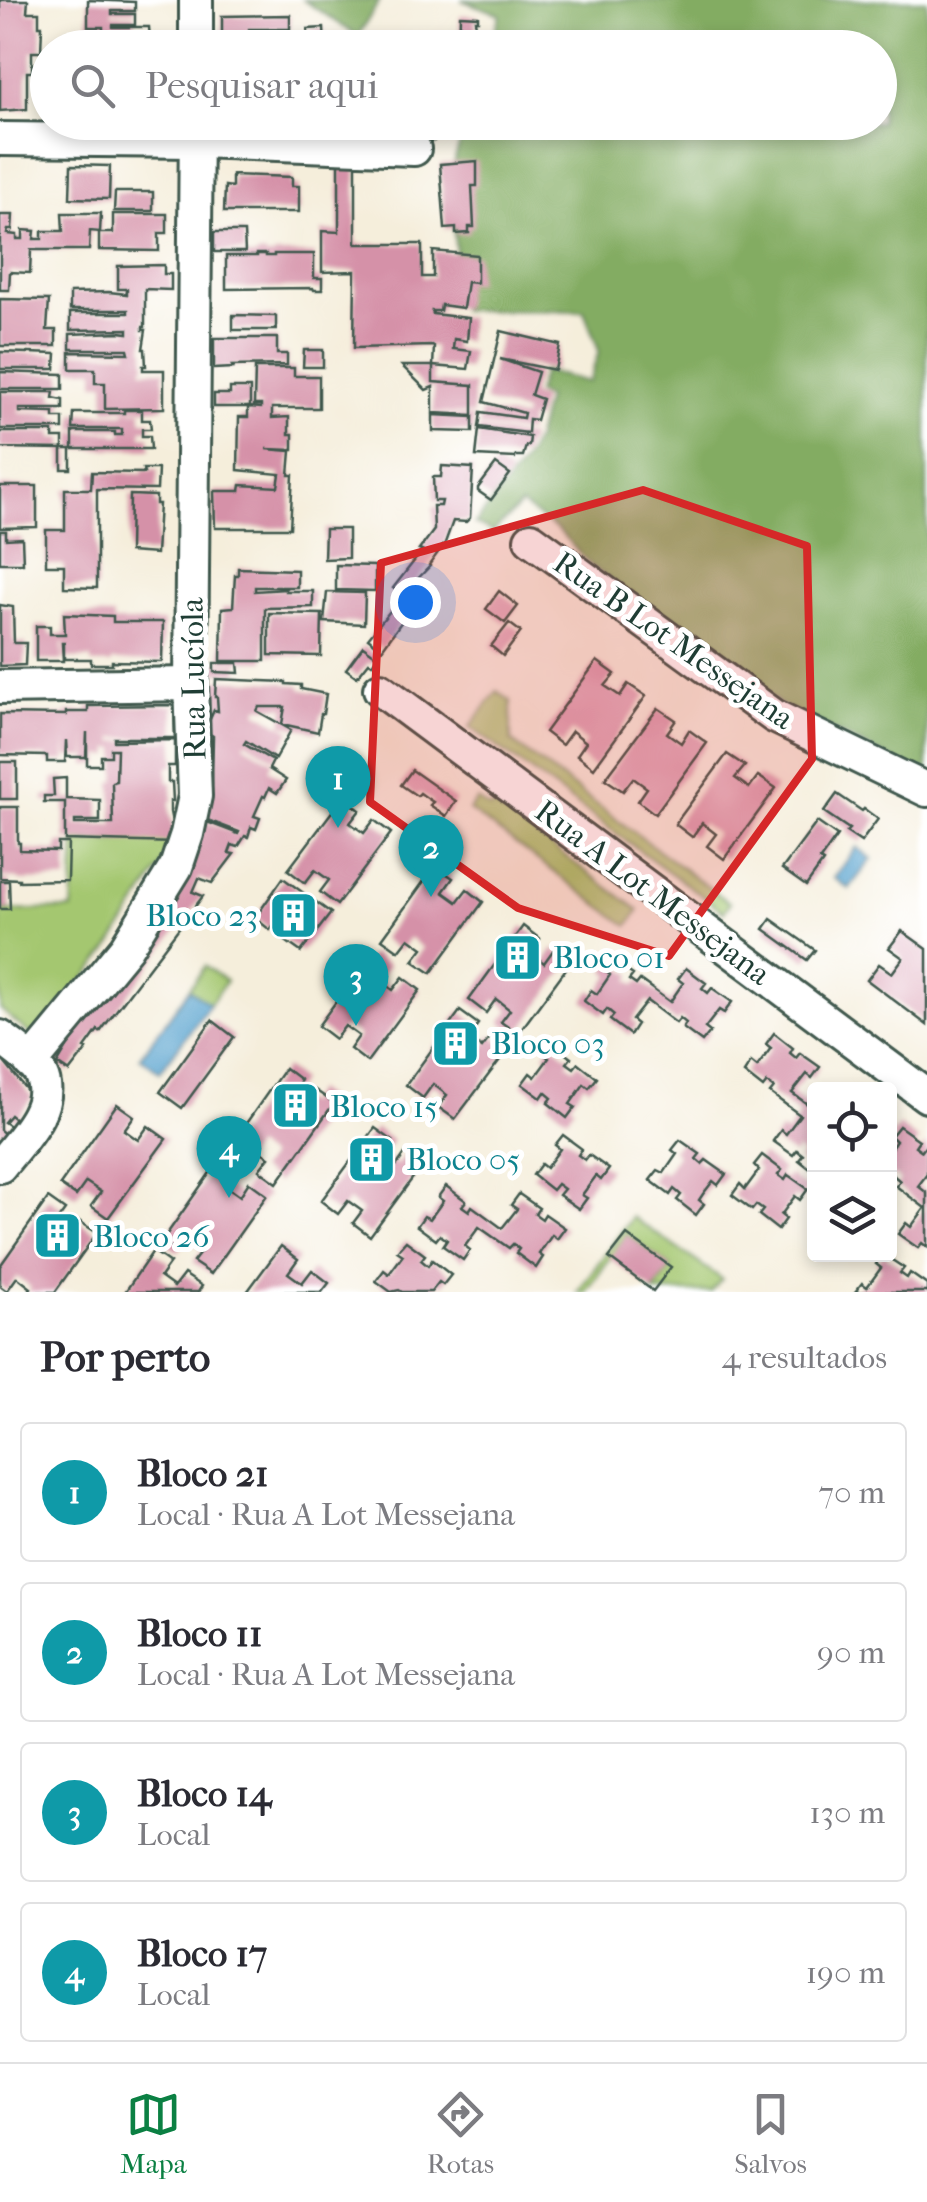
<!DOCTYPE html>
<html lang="pt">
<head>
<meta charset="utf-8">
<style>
	body { margin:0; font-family:"IM FELL French Canon",serif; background:#f7f7f7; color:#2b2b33 }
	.controls { position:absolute; right:30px; bottom:30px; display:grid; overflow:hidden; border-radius:10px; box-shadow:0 5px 15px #0003 }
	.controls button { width:90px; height:90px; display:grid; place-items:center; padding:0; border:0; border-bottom:2px solid #e1e1e2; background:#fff; color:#2b2b33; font:50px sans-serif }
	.you { position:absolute; left:415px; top:602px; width:35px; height:35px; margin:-25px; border:8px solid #fff; border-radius:50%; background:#1a73e8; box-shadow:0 0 0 15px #1a73e833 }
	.badge { display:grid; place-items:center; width:65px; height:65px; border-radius:50%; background:#0b8043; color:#fff; font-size:32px; font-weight:700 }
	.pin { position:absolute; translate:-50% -82px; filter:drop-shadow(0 2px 5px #0008) }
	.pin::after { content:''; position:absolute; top:52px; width:35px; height:30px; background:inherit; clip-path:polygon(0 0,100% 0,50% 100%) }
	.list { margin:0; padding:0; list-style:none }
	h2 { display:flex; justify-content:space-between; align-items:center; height:130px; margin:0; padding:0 40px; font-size:42px }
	h2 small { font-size:32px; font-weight:400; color:#7c7c81 }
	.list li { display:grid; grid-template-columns:65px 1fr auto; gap:30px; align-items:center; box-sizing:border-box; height:140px; margin:0 20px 20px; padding:0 20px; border:2px solid #e1e1e2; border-radius:10px }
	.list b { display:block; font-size:38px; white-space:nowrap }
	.list p { margin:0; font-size:32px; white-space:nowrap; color:#7c7c81 }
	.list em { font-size:32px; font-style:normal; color:#7c7c81 }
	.icon { flex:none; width:55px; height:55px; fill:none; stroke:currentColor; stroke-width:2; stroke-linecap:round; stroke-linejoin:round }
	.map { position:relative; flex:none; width:927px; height:1292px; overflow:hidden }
	.search { position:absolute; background:#fff; box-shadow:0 5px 15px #0003; left:30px; right:30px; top:30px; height:110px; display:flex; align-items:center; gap:25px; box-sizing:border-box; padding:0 35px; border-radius:55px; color:#7c7c81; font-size:38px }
	.sheet { height:770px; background:#fff }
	nav { display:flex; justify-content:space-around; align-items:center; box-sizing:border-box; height:140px; border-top:2px solid #e1e1e2; background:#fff; font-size:28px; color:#7c7c81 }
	nav a { display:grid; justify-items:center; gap:5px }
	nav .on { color:#0b8043 }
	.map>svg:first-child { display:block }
	.green { fill:#a4c770; stroke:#628252; stroke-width:2.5 }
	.forest { fill:#83ac62; stroke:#51744b; stroke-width:2.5 }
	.water { fill:#56a2ce; stroke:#3a7081; stroke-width:2.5 }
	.building { fill:#d591a8 }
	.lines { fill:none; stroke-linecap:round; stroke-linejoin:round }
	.minor-casing { stroke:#3f584d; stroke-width:38 }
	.minor { stroke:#fff; stroke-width:32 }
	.marked { fill:#d62828; fill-opacity:0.2; stroke:#d62828; stroke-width:8; stroke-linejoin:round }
	.labels { text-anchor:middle; stroke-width:10; stroke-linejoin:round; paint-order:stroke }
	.street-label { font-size:32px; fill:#1f3d34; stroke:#fff }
	.culture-label { font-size:32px; fill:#0d838f; stroke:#fff; text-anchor:start }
</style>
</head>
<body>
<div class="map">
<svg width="927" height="1292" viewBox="0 0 927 1292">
	<rect width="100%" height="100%" fill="#fff"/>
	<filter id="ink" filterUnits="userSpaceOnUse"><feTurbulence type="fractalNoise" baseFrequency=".01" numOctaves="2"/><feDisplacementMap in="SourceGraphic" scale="20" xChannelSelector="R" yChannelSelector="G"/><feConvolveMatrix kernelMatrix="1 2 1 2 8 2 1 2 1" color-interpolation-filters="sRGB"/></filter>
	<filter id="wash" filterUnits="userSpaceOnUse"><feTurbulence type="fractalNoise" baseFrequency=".0048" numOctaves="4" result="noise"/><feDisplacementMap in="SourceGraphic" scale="40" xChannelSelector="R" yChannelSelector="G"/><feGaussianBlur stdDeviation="2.25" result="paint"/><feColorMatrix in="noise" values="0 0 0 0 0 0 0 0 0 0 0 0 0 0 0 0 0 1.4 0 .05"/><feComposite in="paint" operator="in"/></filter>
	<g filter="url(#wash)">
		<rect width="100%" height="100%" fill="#f5eedb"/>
		<g class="green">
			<polygon points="497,691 511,701 511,741 730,903 724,912 470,727"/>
			<polygon points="477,800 491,809 495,805 639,910 628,926 469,810"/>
			<polygon points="178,840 109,949 49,1022 32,1036 0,1009 0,911 72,909 75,842"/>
			<polygon points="205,966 226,981 210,1004 189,989"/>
			<polygon points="632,1217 722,1279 711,1292 653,1292 671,1267 627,1235 586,1292 577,1292"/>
		</g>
		<g class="forest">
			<polygon points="303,0 380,0 358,36"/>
			<polygon points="461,0 927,0 927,776 781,705 591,566 559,531 521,505 493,532 475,524 522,463 535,441 546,398 536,393 543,371 589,382 599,351 584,311 461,310 449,179 466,123 880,122 880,48 490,47 500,14"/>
		</g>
		<g class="water">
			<polygon points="857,847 872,859 849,889 834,878"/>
			<polygon points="189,989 210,1004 160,1072 140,1057"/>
		</g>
		<g id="blocks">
			<g class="building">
				<polygon points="0,0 28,0 27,12 39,12 39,26 42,26 41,52 32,52 32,72 27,72 27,109 0,111"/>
				<polygon points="88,0 135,2 135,11 112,11 112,14 135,14 135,25 113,25 113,27 149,27 150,38 127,38 127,41 150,40 150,48 103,48 103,27 88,27"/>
				<polygon points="290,15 290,29 249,29 249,31 276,31 276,48 222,48 222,16"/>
				<polygon points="460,15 478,16 478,20 475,20 478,43 475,43 475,48 459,48"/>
				<polygon points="324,28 325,48 308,48 308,29"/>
				<rect x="64" y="41" width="26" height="7"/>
				<polygon points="326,122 434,122 434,141 375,140 326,135"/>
				<polygon points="339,157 356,158 356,244 422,244 422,277 433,277 433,251 477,255 477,283 467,282 463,308 441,305 440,311 432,311 433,314 469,318 467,341 454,339 453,349 471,351 468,369 433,366 434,347 432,346 354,348 355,271 322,272 322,231 339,232"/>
				<polygon points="477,161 477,186 472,186 474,227 469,227 469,233 456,234 456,228 445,229 440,164"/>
				<polygon points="71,165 110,166 109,199 70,198"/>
				<polygon points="232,175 292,177 292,186 299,186 299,212 224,212 225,186 232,187"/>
				<polygon points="115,192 153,192 153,211 114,211"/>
				<polygon points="62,213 101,213 100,232 90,231 89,250 31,250 30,273 10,272 9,290 0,290 0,215 13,215 12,230 8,230 7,234 17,235 17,239 23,239 23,230 35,231 34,239 42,239 42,231 63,231"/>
				<polygon points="113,214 167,214 167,233 159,233 159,251 99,250 99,233 113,233"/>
				<polygon points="214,232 244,232 245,252 214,252"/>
				<polygon points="257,254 266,254 266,256 274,256 274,254 314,254 314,278 322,278 322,290 314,290 313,288 226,289 226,256 257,256"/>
				<polygon points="164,265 164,274 171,274 171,290 145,289 145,327 143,327 143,330 146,330 143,349 145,349 146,366 143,366 143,370 164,370 164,408 105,409 105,383 95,383 95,369 70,369 70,352 129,353 128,349 70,349 70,334 119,332 128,333 128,329 70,330 70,313 128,313 128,310 70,310 70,293 109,292 127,294 127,289 118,289 118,266"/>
				<polygon points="0,299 49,300 47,330 56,330 56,346 0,346"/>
				<polygon points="233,315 276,316 276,330 233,330"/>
				<polygon points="501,331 560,345 555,370 500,359 538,372 531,395 542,399 536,420 529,419 528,433 479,427 481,412 523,418 524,413 484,402"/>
				<polygon points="214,338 277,338 277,354 287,354 287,365 232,366 233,368 214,369"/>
				<polygon points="304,350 323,350 323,367 303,367"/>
				<polygon points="0,352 56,354 55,369 0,369"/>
				<polygon points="402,366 433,366 433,382 473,385 473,415 433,413 433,387 426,390"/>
				<polygon points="255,368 294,368 294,376 319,376 319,408 272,408 272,418 289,417 289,434 293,434 293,450 266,449 291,451 289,475 293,475 290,528 215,528 214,491 240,491 241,485 278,487 280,474 238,470 239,417 248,417 248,407 261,408 261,405 254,405"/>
				<polygon points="0,372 63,374 63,389 0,389"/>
				<polygon points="230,388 250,388 250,407 214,407 214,394 230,394"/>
				<polygon points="0,392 54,392 53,398 63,400 63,409 19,409 19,412 54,413 54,418 63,418 63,429 0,429"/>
				<polygon points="124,410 142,410 142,420 150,420 151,429 142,429 142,436 150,436 151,449 73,449 73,432 115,432 115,435 122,435 122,429 73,429 74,413 124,413"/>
				<polygon points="433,415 473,417 473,432 433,431"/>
				<polygon points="479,429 530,437 529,445 526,446 523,456 515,456 515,458 476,456"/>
				<polygon points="0,432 53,432 53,438 63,438 63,449 0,448"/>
				<rect x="62" y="449" width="9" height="20"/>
				<polygon points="496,464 510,474 491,500 478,491 478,488"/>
				<polygon points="442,466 473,468 470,518 466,522 453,521 445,543 429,565 430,566 405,592 402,590 399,593 393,588 422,551 419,550 434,530 433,506 441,506 442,501 434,501 433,477 441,477"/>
				<polygon points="143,469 158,469 157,490 97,489 97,588 64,587 64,565 46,565 46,530 65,530 65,489 91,489 92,472 144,473"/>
				<polygon points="0,486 37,486 37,527 0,528"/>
				<polygon points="130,495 156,496 156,504 159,504 156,554 129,552"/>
				<polygon points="325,529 348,529 348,558 324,559"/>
				<polygon points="0,531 6,531 6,539 22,538 23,563 0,563"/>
				<polygon points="336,565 375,566 375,591 336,590"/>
				<polygon points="238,568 297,570 297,587 255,587 255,591 286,589 286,591 313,591 313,607 265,608 265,661 221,661 222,608 233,607 235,575 238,575"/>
				<polygon points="499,591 518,606 505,623 486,609"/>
				<polygon points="327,592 365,593 364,624 324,622"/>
				<polygon points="0,605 13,607 14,643 26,643 25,665 0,666"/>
				<polygon points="395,605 407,614 382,649 368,638"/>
				<polygon points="269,613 322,614 321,656 269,655"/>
				<polygon points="64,614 113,616 113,622 163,622 162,662 112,661 112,664 91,664 91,659 64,659 64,643 62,643 63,661 36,661 36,626 50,626 50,634 65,634"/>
				<polygon points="509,623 521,632 503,656 491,646"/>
				<polygon points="363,646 377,656 372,664 369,662 357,677 346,669"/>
				<polygon points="597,661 615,674 605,686 620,696 628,684 646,696 594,768 577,755 586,742 572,731 562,745 545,732"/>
				<polygon points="214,663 238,663 239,673 214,672"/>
				<polygon points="216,679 286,682 286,684 301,685 301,689 326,694 323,714 321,714 318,732 282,724 285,707 259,707 257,711 291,730 275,759 246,741 244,744 273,761 269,769 286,780 277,793 269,788 265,797 263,796 254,816 260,818 256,829 251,827 248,837 245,836 238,847 232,845 229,853 234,854 212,883 199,878 193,892 203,896 100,1032 98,1030 85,1048 87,1049 69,1072 57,1064 202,820 238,834 239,832 202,818 212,784 213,736 205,731 214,710 218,711 217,697 215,697"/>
				<polygon points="174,705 175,738 114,738 114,741 175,740 175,766 168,766 168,782 172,782 173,801 170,801 170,812 176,843 65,840 65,802 44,802 44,796 54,796 53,779 66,778 66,799 100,800 100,821 75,821 75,824 113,824 112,782 116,781 117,749 111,749 111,756 101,756 101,765 87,765 87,732 86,757 67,757 66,740 65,762 47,762 47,756 0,755 0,714 66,715 66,712 88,712 88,706"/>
				<polygon points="658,708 676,720 667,733 681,743 689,730 707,743 655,814 638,801 647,788 633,778 623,791 605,779"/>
				<polygon points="727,754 745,766 735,778 749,788 758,776 776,788 724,859 707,846 716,834 702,823 692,837 675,824"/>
				<rect x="0" y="762" width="17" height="37"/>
				<polygon points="412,770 456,801 446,816 430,805 433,802 427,798 420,793 417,796 401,785"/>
				<polygon points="837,794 862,811 864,809 878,819 861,842 846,832 849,829 824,812"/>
				<polygon points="343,797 360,810 350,823 364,833 374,820 391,833 337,905 320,892 329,880 315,870 305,883 288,870"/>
				<polygon points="0,807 18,807 18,843 20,843 20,850 58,851 58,843 68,843 67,880 19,881 19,879 0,878"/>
				<polygon points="817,822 837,836 820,860 823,862 806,886 782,869"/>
				<polygon points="435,866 453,878 443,892 457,902 467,889 483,902 431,973 413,961 423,948 409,938 399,951 382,939"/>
				<polygon points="283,878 331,913 301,952 284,940 293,927 279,917 270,930 255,918"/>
				<polygon points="0,881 9,881 10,909 0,909"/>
				<polygon points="771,919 815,950 807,960 764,929"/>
				<polygon points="523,926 540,939 530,952 544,963 554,949 571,962 518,1034 501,1022 510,1010 496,999 486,1013 469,1000"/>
				<polygon points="902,931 927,949 927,1025 867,980 879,964 892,973 903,958 889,948"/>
				<polygon points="372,953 389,965 379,979 393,990 403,977 420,990 367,1062 350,1049 359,1036 345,1026 335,1039 318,1026"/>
				<polygon points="613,961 633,975 629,980 636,985 640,980 670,1002 683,983 678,979 686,968 706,983 702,988 708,993 712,988 732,1002 724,1013 719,1010 705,1028 710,1032 702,1042 683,1028 686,1023 680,1018 676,1023 647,1001 632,1020 637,1024 630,1035 610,1020 614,1015 607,1009 603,1015 584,1001 591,990 597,994 610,975 605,971"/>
				<polygon points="460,1011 478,1024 468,1038 482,1048 492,1035 509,1048 455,1119 438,1107 447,1095 433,1084 423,1098 406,1085"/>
				<polygon points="212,1020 234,1037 182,1108 160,1092"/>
				<polygon points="774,1033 793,1048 790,1053 796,1058 800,1053 820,1067 812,1078 807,1074 792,1093 814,1109 814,1172 799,1160 803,1155 797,1150 793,1155 773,1141 781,1130 786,1134 800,1115 770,1093 774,1088 767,1083 763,1088 744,1073 751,1062 757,1067 771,1048 766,1044"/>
				<polygon points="552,1044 571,1058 567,1063 574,1068 578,1063 597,1078 589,1088 584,1084 570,1104 575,1107 567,1118 548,1103 552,1098 545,1092 541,1098 522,1084 530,1073 535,1077 549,1058 544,1054"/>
				<polygon points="0,1057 32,1097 16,1120 10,1115 4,1122 11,1127 6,1135 0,1130"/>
				<polygon points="285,1068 301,1080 292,1094 306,1104 315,1090 334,1103 277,1183 259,1170 269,1157 254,1147 244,1160 228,1149"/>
				<polygon points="117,1104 134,1116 124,1130 138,1140 148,1126 166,1139 108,1218 91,1206 101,1192 86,1182 76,1196 60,1185"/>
				<polygon points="899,1126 919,1140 915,1146 922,1151 927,1144 927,1174 918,1186 927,1193 927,1247 922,1243 918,1248 898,1234 906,1223 911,1227 925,1208 896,1186 900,1181 893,1175 890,1180 890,1150 896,1141 891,1136"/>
				<polygon points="375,1128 393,1141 383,1154 397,1165 406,1152 423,1164 370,1236 353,1223 362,1211 348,1201 338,1214 321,1201"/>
				<polygon points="563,1135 582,1149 578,1155 585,1160 589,1155 609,1169 601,1180 596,1176 582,1195 587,1198 579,1209 559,1195 564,1189 557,1184 552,1190 533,1175 541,1164 546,1168 560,1149 555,1145"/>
				<polygon points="680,1140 700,1154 696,1159 702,1164 706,1160 726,1174 718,1185 713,1181 703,1194 699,1200 704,1204 696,1215 677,1200 681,1195 674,1189 670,1195 650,1180 658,1170 664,1173 677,1154 672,1150"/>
				<polygon points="762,1155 782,1170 778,1175 785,1180 788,1175 808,1189 800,1200 795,1196 781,1215 786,1219 778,1230 759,1215 763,1210 756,1205 752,1210 732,1195 740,1184 745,1189 759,1170 754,1165"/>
				<polygon points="219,1160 236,1172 226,1186 240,1196 249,1182 267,1195 211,1274 193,1262 203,1249 188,1239 178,1252 162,1241"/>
				<polygon points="446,1186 466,1201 462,1206 469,1211 472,1206 502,1228 517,1209 511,1205 519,1194 539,1208 535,1214 542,1219 545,1214 565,1228 557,1239 552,1235 539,1254 543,1257 536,1268 516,1253 519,1249 513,1244 509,1248 479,1227 465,1246 470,1250 463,1260 443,1246 447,1240 440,1235 436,1240 417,1226 424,1216 430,1219 443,1201 438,1197"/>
				<polygon points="48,1198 65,1210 55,1224 69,1234 79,1221 97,1233 55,1292 28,1292 31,1288 17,1277 7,1291 0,1286 0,1266"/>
				<polygon points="627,1235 671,1267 653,1291 609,1258"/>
				<polygon points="406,1241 425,1255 421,1260 428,1266 432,1260 451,1275 443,1285 439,1282 431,1292 402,1292 399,1290 391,1292 376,1281 384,1270 389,1274 403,1255 397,1251"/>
				<polygon points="281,1246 298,1259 288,1273 302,1283 312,1270 329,1283 322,1292 247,1292"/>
				<polygon points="153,1251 170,1263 160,1277 174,1287 184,1274 202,1286 198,1292 125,1292"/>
				<polygon points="883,1254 904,1268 900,1273 907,1278 910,1273 927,1285 927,1292 855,1292 862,1283 867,1287 881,1268 876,1264"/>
			</g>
		</g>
	</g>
	<g filter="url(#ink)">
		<use href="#blocks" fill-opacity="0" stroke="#3f584d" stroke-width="2.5"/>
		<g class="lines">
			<defs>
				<g id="minor">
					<polyline points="196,0 196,48"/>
					<polyline points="0,139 196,141 414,149"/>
					<polyline points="531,539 774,716 927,790"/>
					<polyline points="0,687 191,684"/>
					<polyline points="380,689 927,1096"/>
					<path d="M 0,1037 C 13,1047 34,1060 41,1075 C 56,1107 18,1142 0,1166"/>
					<polyline points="31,1063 126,948 176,867 187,834 195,796 191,684 196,122"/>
				</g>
			</defs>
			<use href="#minor" class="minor-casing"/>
			<use href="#minor" class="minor"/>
		</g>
	</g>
	<path class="marked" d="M 643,490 L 807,546 L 812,759 L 669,956 L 518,908 L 370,802 L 381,563 Z"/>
	<defs>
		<symbol id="building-square" viewBox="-11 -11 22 22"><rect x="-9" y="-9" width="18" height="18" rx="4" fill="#0f9aa8" stroke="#fff"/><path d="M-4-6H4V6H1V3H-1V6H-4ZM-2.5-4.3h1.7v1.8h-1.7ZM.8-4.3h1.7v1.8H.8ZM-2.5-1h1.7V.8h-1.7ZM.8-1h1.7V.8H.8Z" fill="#fff"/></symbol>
	</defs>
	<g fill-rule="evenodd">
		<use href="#building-square" x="266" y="888" width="55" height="55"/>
		<use href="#building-square" x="490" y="930" width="55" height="55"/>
		<use href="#building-square" x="428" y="1016" width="55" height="55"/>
		<use href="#building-square" x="268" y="1078" width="55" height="55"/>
		<use href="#building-square" x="344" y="1132" width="55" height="55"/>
		<use href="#building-square" x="30" y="1208" width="55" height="55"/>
	</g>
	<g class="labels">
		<g class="street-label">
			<text transform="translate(674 640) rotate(35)" y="11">Rua B Lot Messejana</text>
			<text transform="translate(193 679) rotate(-91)" y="11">Rua Lucíola</text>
			<text transform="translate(653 892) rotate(37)" y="11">Rua A Lot Messejana</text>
		</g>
		<g class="culture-label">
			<text x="258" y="926" text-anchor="end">Bloco 23</text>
			<text x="553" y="968">Bloco 01</text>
			<text x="491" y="1054">Bloco 03</text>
			<text x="330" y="1117">Bloco 15</text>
			<text x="406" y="1170">Bloco 05</text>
			<text x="93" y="1247">Bloco 26</text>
		</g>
	</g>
</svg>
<div class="controls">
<button><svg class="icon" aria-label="locate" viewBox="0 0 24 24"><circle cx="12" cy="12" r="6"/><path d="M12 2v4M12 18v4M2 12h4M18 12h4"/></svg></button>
<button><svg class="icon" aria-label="layers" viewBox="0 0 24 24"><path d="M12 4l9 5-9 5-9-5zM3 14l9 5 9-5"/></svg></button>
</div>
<div class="you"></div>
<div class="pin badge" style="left:338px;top:828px;background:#0f9aa8">1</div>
<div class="pin badge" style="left:431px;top:897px;background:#0f9aa8">2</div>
<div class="pin badge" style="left:356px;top:1026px;background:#0f9aa8">3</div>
<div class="pin badge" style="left:229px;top:1198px;background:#0f9aa8">4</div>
<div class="search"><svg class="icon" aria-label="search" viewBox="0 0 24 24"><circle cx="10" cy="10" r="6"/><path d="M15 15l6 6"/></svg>Pesquisar aqui</div>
</div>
<section class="sheet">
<h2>Por perto<small>4 resultados</small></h2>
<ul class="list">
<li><span class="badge" style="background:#0f9aa8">1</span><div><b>Bloco 21</b><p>Local · Rua A Lot Messejana</p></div><em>70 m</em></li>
<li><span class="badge" style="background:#0f9aa8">2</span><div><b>Bloco 11</b><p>Local · Rua A Lot Messejana</p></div><em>90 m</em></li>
<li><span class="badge" style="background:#0f9aa8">3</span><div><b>Bloco 14</b><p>Local</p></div><em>130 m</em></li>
<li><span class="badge" style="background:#0f9aa8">4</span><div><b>Bloco 17</b><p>Local</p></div><em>190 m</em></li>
</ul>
</section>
<nav>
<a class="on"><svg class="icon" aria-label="map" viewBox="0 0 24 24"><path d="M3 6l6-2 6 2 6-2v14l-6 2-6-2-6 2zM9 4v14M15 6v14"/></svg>Mapa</a>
<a><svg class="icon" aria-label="directions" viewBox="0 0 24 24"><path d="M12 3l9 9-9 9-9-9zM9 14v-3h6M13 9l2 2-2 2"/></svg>Rotas</a>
<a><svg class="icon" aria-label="saved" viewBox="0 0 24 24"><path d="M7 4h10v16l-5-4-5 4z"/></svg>Salvos</a>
</nav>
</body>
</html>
